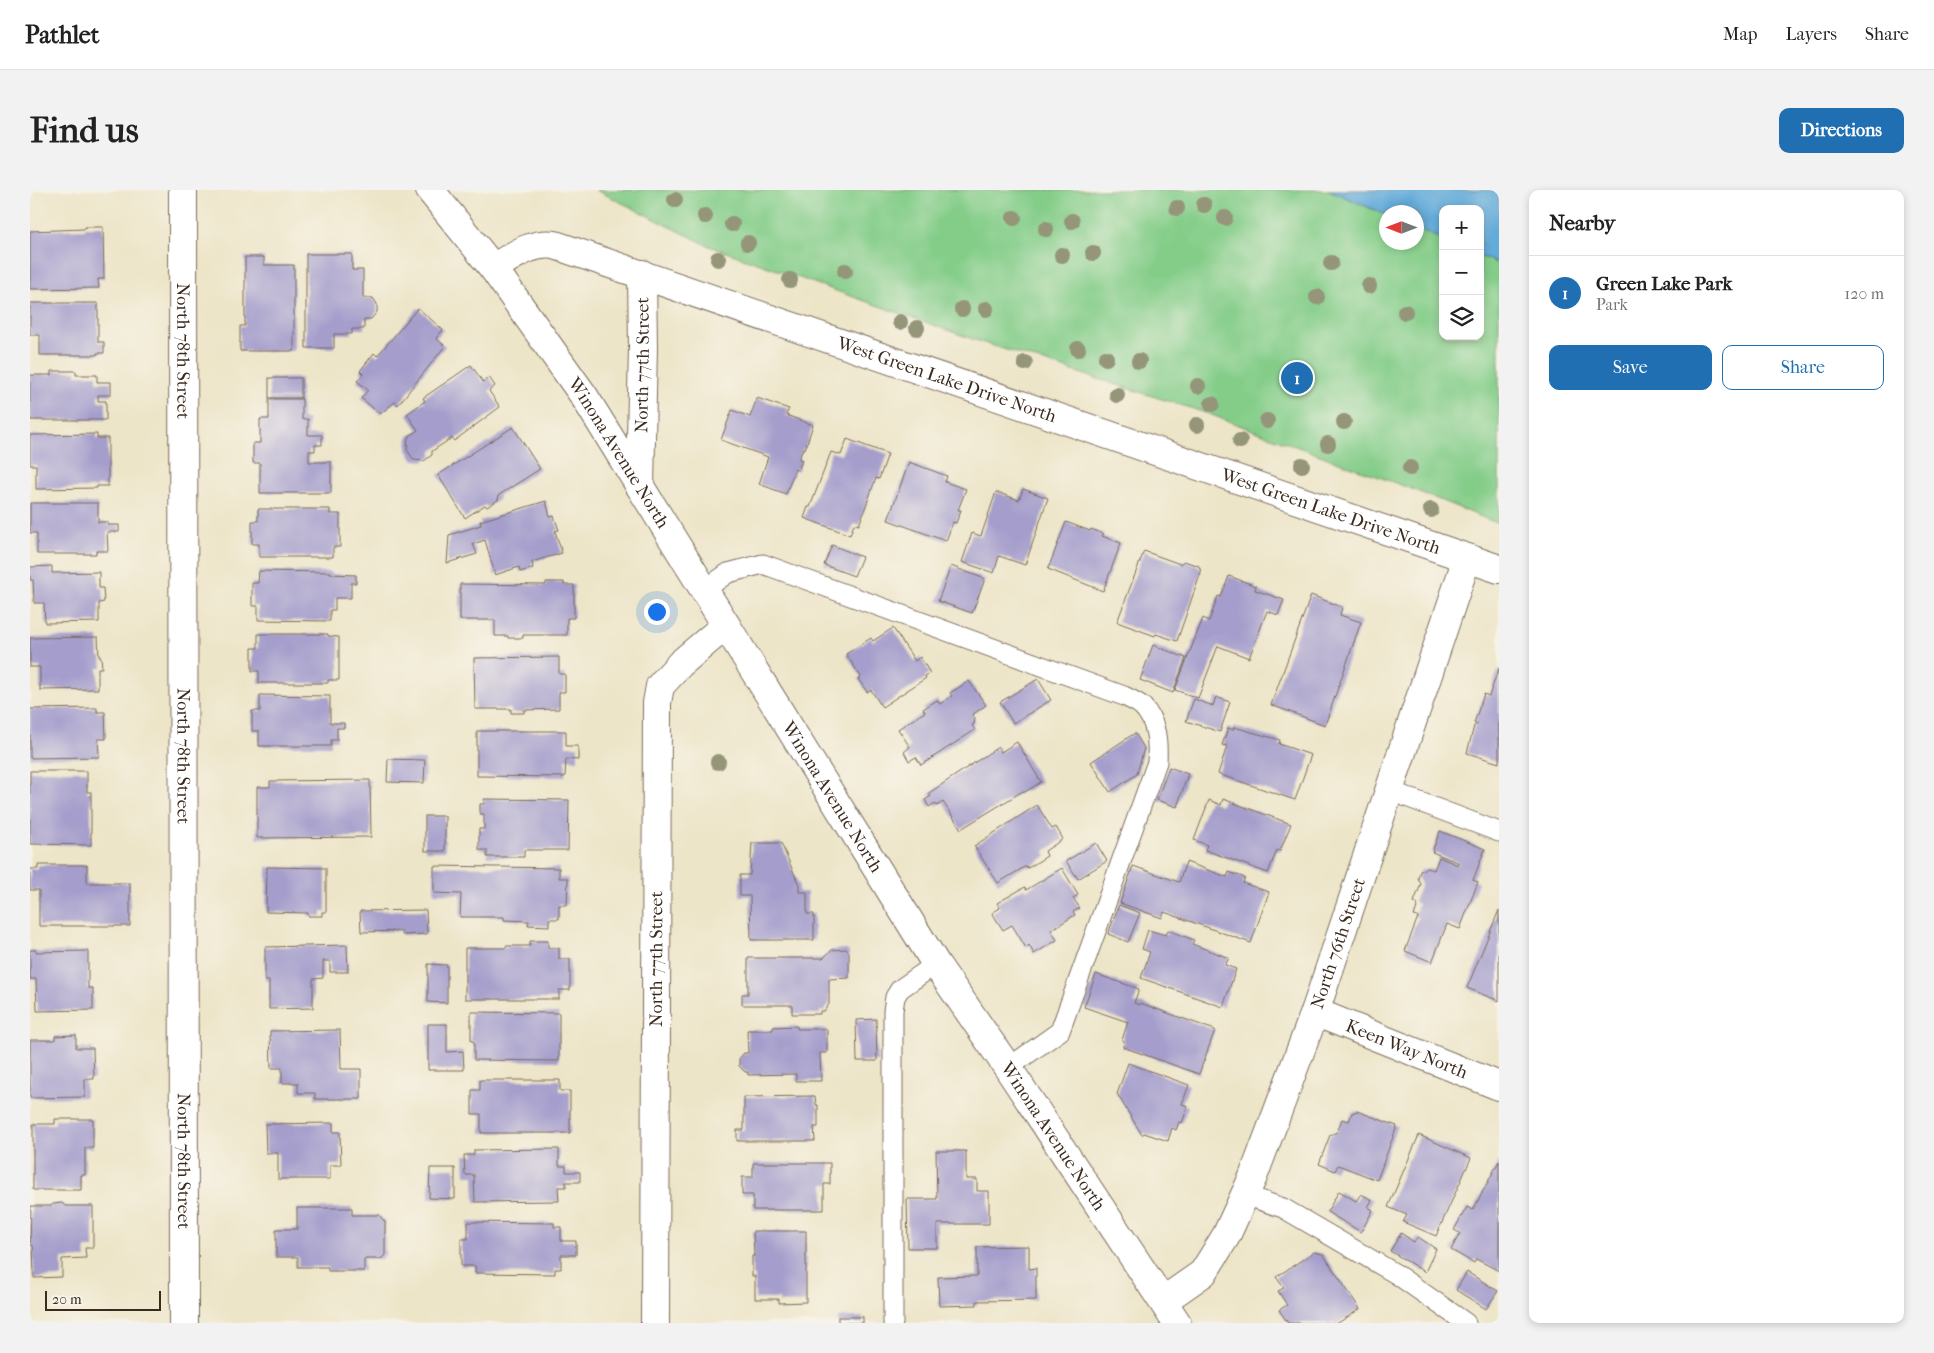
<!DOCTYPE html>
<html lang="en">
<head>
<meta charset="utf-8">
<style>
	body { margin:0; font-family:"IM FELL French Canon",serif; background:#f2f2f2; color:#222 }
	.controls { position:absolute; right:15px; top:15px; display:grid; overflow:hidden; border-radius:10px; box-shadow:0 2px 8px #0003 }
	.controls button { width:45px; height:45px; display:grid; place-items:center; padding:0; border:0; border-bottom:1px solid #e0e0e0; background:#fff; color:#222; font:25px sans-serif }
	.compass { position:absolute; left:1349px; top:15px; width:45px; height:45px; border-radius:50%; background:#fff; box-shadow:0 2px 8px #0003; rotate:270deg }
	.scale { position:absolute; left:15px; bottom:12px; width:116px; box-sizing:border-box; padding-left:5px; border:2px solid #3b2a1e; border-top:0; font-size:14px; line-height:18px; white-space:nowrap; color:#3b2a1e; -webkit-text-stroke:4px #f7f3e8; paint-order:stroke }
	.you { position:absolute; left:626px; top:421px; width:18px; height:18px; margin:-12px; border:4px solid #fff; border-radius:50%; background:#1a73e8; box-shadow:0 0 0 8px #1a73e833 }
	.badge { display:grid; place-items:center; width:32px; height:32px; border-radius:50%; background:#1f6fb2; color:#fff; font-size:16px; font-weight:700 }
	.pin { position:absolute; translate:-50% -50%; border:2px solid #fff; box-shadow:0 1px 5px #0006 }
	.list { margin:0; padding:0; list-style:none }
	h2 { display:flex; justify-content:space-between; align-items:center; height:65px; margin:0; padding:0 20px; font-size:21px }
	h2 small { font-size:16px; font-weight:400; color:#767676 }
	.list li { display:grid; grid-template-columns:32px 1fr auto; gap:15px; align-items:center; box-sizing:border-box; height:75px; padding:0 20px; border-top:1px solid #e0e0e0 }
	.list b { display:block; font-size:19px; white-space:nowrap }
	.list p { margin:0; font-size:16px; white-space:nowrap; color:#767676 }
	.list em { font-size:16px; font-style:normal; color:#767676 }
	.actions { display:flex; gap:10px; padding:15px 20px }
	.actions a { flex:1; padding:11px 0; border:1px solid #1f6fb2; border-radius:10px; text-align:center; font-size:18px; color:#1f6fb2 }
	.actions .main { background:#1f6fb2; color:#fff }
	.icon { flex:none; width:28px; height:28px; fill:none; stroke:currentColor; stroke-width:2; stroke-linecap:round; stroke-linejoin:round }
	.map { position:relative; flex:none; width:1469px; height:1133px; overflow:hidden; border-radius:10px }
	header { display:flex; align-items:center; gap:30px; box-sizing:border-box; height:70px; padding:0 25px; background:#fff; border-bottom:1px solid #e0e0e0 }
	header strong { font-size:24px }
	nav { display:flex; gap:28px; margin-inline-start:auto; font-size:18px }
	.intro { display:flex; align-items:center; justify-content:space-between; box-sizing:border-box; height:120px; padding:0 30px }
	h1 { margin:0; font-size:35px }
	.button { padding:12px 22px; border-radius:10px; background:#1f6fb2; color:#fff; font-size:18px; font-weight:700 }
	main { display:flex; gap:30px; padding:0 30px }
	aside { flex:1; background:#fff; border-radius:10px; box-shadow:0 2px 8px #0003 }
	.map>svg:first-child { display:block }
	.green { fill:#84cd89; stroke:#607c54 }
	.water { fill:#64abda; stroke:#506a7c }
	.building { fill:#a59ecc }
	.lines { fill:none; stroke-linecap:round; stroke-linejoin:round }
	.lane-casing { stroke:#796b5a; stroke-width:21 }
	.street-casing { stroke:#796b5a; stroke-width:30 }
	.secondary-casing { stroke:#796b5a; stroke-width:30 }
	.lane { stroke:#fff; stroke-width:19 }
	.street { stroke:#fff; stroke-width:28 }
	.secondary { stroke:#fff; stroke-width:28 }
	.tree { fill:#959579 }
	.labels { text-anchor:middle; stroke-width:5; stroke-linejoin:round; paint-order:stroke }
	.street-label { font-size:18px; fill:#3b2a1e; stroke:#f7f3e8 }
</style>
</head>
<body>
<header>
<strong>Pathlet</strong>
<nav><a>Map</a><a>Layers</a><a>Share</a></nav>
</header>
<div class="intro"><h1>Find us</h1><a class="button">Directions</a></div>
<main>
<div class="map">
<svg width="1469" height="1133" viewBox="0 0 1469 1133">
	<rect width="100%" height="100%" fill="#f7f3e8"/>
	<filter id="ink" filterUnits="userSpaceOnUse"><feTurbulence type="fractalNoise" baseFrequency=".02" numOctaves="2"/><feDisplacementMap in="SourceGraphic" scale="10" xChannelSelector="R" yChannelSelector="G"/><feConvolveMatrix kernelMatrix="1 2 1 2 8 2 1 2 1" color-interpolation-filters="sRGB"/></filter>
	<filter id="wash" filterUnits="userSpaceOnUse"><feTurbulence type="fractalNoise" baseFrequency=".0096" numOctaves="4" result="noise"/><feDisplacementMap in="SourceGraphic" scale="20" xChannelSelector="R" yChannelSelector="G"/><feGaussianBlur stdDeviation="1.12" result="paint"/><feColorMatrix in="noise" values="0 0 0 0 0 0 0 0 0 0 0 0 0 0 0 0 0 1.4 0 .05"/><feComposite in="paint" operator="in"/></filter>
	<g filter="url(#wash)">
		<rect width="100%" height="100%" fill="#ede5c8"/>
		<polygon class="green" points="566,0 1299,0 1356,25 1356,52 1386,52 1387,38 1413,50 1413,146 1450,146 1450,66 1469,74 1469,334 1387,301 1179,224 951,152 679,56"/>
		<polygon class="water" points="1299,0 1469,0 1469,74 1450,66 1450,19 1413,19 1413,50 1387,38 1386,22 1356,22 1356,25"/>
		<g id="blocks">
			<g class="building">
				<polygon points="55,37 73,37 74,89 68,89 69,98 0,99 0,41 55,39"/>
				<polygon points="276,64 322,64 322,80 333,80 333,108 343,108 347,114 347,122 341,129 334,129 334,139 322,139 322,144 304,144 304,158 276,158"/>
				<polygon points="215,67 234,67 234,75 264,75 264,161 210,161 210,136 215,136"/>
				<polygon points="0,113 68,113 68,152 74,152 74,163 67,163 67,165 10,165 10,145 0,145"/>
				<polygon points="388,118 413,140 406,148 415,156 368,215 365,212 350,224 331,208 338,200 327,191 333,184 330,181 344,163 347,166"/>
				<polygon points="441,175 453,192 459,187 465,196 459,201 470,217 424,251 422,248 402,261 402,265 394,271 384,270 377,260 378,247 388,240 377,224 395,211 393,208"/>
				<polygon points="21,181 46,181 46,185 67,185 67,192 81,192 81,205 68,205 68,211 76,211 76,230 0,230 0,185 21,185"/>
				<rect x="239" y="188" width="32" height="20"/>
				<polygon points="727,208 759,219 756,225 783,235 775,259 773,258 769,269 772,270 768,281 765,279 756,304 729,294 738,267 691,250 702,220 720,227"/>
				<polygon points="239,209 272,209 272,229 278,229 278,245 292,245 292,255 285,255 285,261 279,261 279,272 301,272 301,303 230,303 230,273 223,273 223,253 230,253 230,229 239,229"/>
				<polygon points="483,237 510,279 469,305 468,310 457,317 455,315 435,328 408,285"/>
				<polygon points="67,244 67,248 78,248 78,296 67,296 67,298 6,299 6,275 0,275 0,245"/>
				<polygon points="817,249 858,264 849,289 846,288 829,335 824,334 820,345 774,328 778,317 780,317 801,262 811,265"/>
				<polygon points="879,272 917,286 915,292 936,299 928,320 931,320 926,333 923,332 916,351 858,330"/>
				<polygon points="993,299 1018,308 995,375 969,366 964,383 932,372 942,343 951,346 966,302 989,310"/>
				<polygon points="516,311 520,327 524,326 529,340 525,341 532,363 502,372 503,378 490,382 489,377 465,385 455,350 443,354 447,364 417,373 419,345 451,335 450,331"/>
				<polygon points="0,313 68,313 68,332 78,332 78,335 89,335 89,342 77,342 78,361 66,361 66,364 7,364 7,343 0,343"/>
				<polygon points="228,319 300,319 300,324 310,324 310,357 303,357 303,367 229,367 229,354 222,354 222,331 228,331"/>
				<polygon points="1036,332 1060,341 1061,339 1074,344 1072,346 1091,353 1073,401 1018,379"/>
				<polygon points="802,355 832,367 824,386 794,375"/>
				<polygon points="1114,361 1150,374 1154,371 1169,376 1171,382 1147,451 1126,444 1125,446 1087,432"/>
				<polygon points="22,376 22,383 69,382 69,398 73,398 74,412 69,413 69,432 15,433 14,413 4,413 3,390 0,390 0,377"/>
				<polygon points="921,376 955,389 942,423 908,411"/>
				<polygon points="229,381 301,382 301,384 326,385 326,393 321,393 321,408 305,408 305,420 300,420 300,431 228,430 228,416 222,416 222,393 228,393"/>
				<polygon points="1199,386 1226,396 1225,400 1254,410 1248,425 1237,421 1219,468 1188,456 1168,508 1145,500 1173,428 1179,431 1188,406 1191,407"/>
				<polygon points="516,392 534,392 534,395 544,395 544,428 537,428 537,445 493,445 493,448 478,448 478,446 465,446 465,430 430,430 430,394 516,395"/>
				<polygon points="1281,405 1312,417 1310,425 1331,432 1295,535 1241,515"/>
				<polygon points="863,438 885,471 890,467 900,483 895,486 896,488 852,517 841,500 837,502 828,489 831,487 816,464 841,448 843,451"/>
				<polygon points="228,444 298,444 298,446 309,447 309,490 298,490 298,493 229,493 229,481 222,481 222,458 228,458"/>
				<polygon points="68,447 69,467 71,467 72,478 68,478 68,499 10,500 10,477 0,477 0,448"/>
				<polygon points="1123,455 1156,468 1143,503 1110,490"/>
				<polygon points="529,467 529,484 535,484 535,502 529,502 529,519 494,520 494,523 481,523 481,519 445,519 444,468"/>
				<polygon points="1469,478 1469,573 1437,563 1444,536 1448,534 1444,533 1454,504 1459,506"/>
				<polygon points="1008,489 1021,510 983,533 970,512"/>
				<polygon points="939,491 956,515 942,525 945,529 944,534 942,535 945,540 891,575 886,567 879,571 874,562 880,557 868,539 895,522 893,519 907,510 910,514 922,506 920,503"/>
				<polygon points="230,505 300,506 300,533 314,533 314,538 307,538 307,550 301,550 301,556 229,556 229,541 222,541 222,521 230,521"/>
				<polygon points="1186,507 1200,512 1190,542 1156,531 1164,509 1183,516"/>
				<polygon points="67,518 67,522 75,522 76,549 68,549 69,567 0,568 0,519"/>
				<polygon points="1204,537 1250,550 1249,554 1281,565 1265,610 1188,584 1197,556 1192,555 1198,538 1203,540"/>
				<polygon points="447,541 536,541 536,556 548,556 548,570 536,569 535,587 447,586"/>
				<polygon points="1105,543 1114,558 1107,584 1080,602 1061,572"/>
				<polygon points="987,552 1011,592 995,602 993,601 931,639 913,612 907,616 905,613 899,617 895,610 901,606 899,603 968,557 971,562"/>
				<polygon points="358,569 395,570 394,593 357,592"/>
				<polygon points="1139,577 1158,584 1147,617 1127,610"/>
				<polygon points="0,581 57,581 57,602 61,602 61,655 0,654"/>
				<polygon points="340,590 341,647 227,648 227,597 240,597 240,591"/>
				<polygon points="454,609 539,610 538,660 494,660 494,667 457,667 457,660 449,660 449,639 454,639 454,624 450,624 450,614 454,614"/>
				<polygon points="1193,609 1261,634 1250,661 1247,660 1238,683 1175,660 1177,655 1164,650 1179,610 1191,615"/>
				<polygon points="1007,615 1022,639 1026,637 1033,649 1015,661 1017,666 998,678 996,676 968,693 944,656"/>
				<rect x="395" y="626" width="20" height="35"/>
				<polygon points="1410,641 1455,659 1443,690 1448,692 1430,739 1417,734 1402,772 1375,761 1388,727 1384,726 1388,714 1384,712 1391,694 1388,688 1390,681 1397,678 1404,680 1409,667 1428,675 1429,673 1402,662"/>
				<polygon points="722,653 751,653 769,695 769,702 777,702 777,724 784,724 784,750 721,750 720,706 710,706 710,685 720,685"/>
				<polygon points="1066,653 1077,671 1048,689 1036,671"/>
				<polygon points="1156,672 1197,687 1199,682 1215,688 1213,693 1239,702 1221,753 1134,722 1132,728 1090,713 1103,676 1149,692"/>
				<polygon points="8,675 57,675 57,693 100,693 100,736 9,736 9,700 0,700 0,679 8,679"/>
				<polygon points="404,676 529,678 529,688 538,688 537,715 529,715 529,729 519,729 519,736 498,735 499,731 474,730 474,727 430,727 431,704 404,703"/>
				<polygon points="237,677 296,678 296,722 292,722 292,726 278,726 278,723 236,722"/>
				<polygon points="1032,678 1048,705 1043,708 1050,718 1043,722 1045,725 1021,740 1027,750 1004,764 999,755 996,758 982,735 973,740 962,723 970,718 967,713 995,697 996,700"/>
				<polygon points="1089,715 1110,723 1098,752 1078,744"/>
				<polygon points="396,720 397,744 372,745 372,741 331,742 330,721"/>
				<polygon points="1469,720 1469,811 1437,798"/>
				<polygon points="1118,740 1136,745 1138,740 1164,750 1162,754 1199,768 1195,775 1206,779 1193,817 1111,788 1120,762 1112,759"/>
				<polygon points="500,751 518,751 518,758 529,758 529,769 540,769 540,800 529,800 529,809 435,809 435,758 476,758 476,756 500,756"/>
				<polygon points="317,755 318,782 300,782 300,771 293,771 293,788 283,789 283,818 239,819 239,791 235,791 235,757"/>
				<polygon points="816,759 819,762 819,788 799,789 799,814 794,821 790,821 790,824 762,824 762,815 712,815 712,804 718,804 718,768 793,768 802,760"/>
				<polygon points="0,760 6,760 6,762 58,761 58,798 63,798 63,820 7,821 6,789 0,789"/>
				<polygon points="398,774 417,775 417,813 398,812"/>
				<polygon points="1066,784 1109,799 1104,813 1110,815 1110,813 1185,840 1169,884 1093,857 1094,851 1092,850 1098,832 1054,817"/>
				<polygon points="441,822 529,823 529,871 444,870 444,851 441,851"/>
				<polygon points="846,829 847,871 827,871 826,830"/>
				<polygon points="398,834 417,834 417,862 433,861 434,880 398,880"/>
				<polygon points="767,836 767,839 797,839 797,863 790,863 791,891 766,891 766,884 718,885 718,882 715,882 709,876 709,869 714,863 718,863 717,840 743,840 743,837"/>
				<polygon points="310,840 311,879 331,879 331,909 285,909 285,903 268,903 268,893 252,893 252,878 241,878 240,841"/>
				<polygon points="46,845 46,858 63,858 64,889 55,889 55,907 0,908 0,850 25,850 25,846"/>
				<polygon points="1098,873 1159,895 1152,914 1158,916 1152,933 1149,932 1146,940 1142,938 1138,951 1114,943 1112,945 1087,904"/>
				<polygon points="450,890 530,890 530,901 540,901 540,943 451,943 451,924 442,924 442,900 450,900"/>
				<polygon points="785,906 786,915 788,915 788,937 784,937 785,951 707,951 707,940 714,940 714,907"/>
				<polygon points="1327,921 1367,936 1347,990 1308,975 1305,981 1289,974 1300,945 1307,942 1312,929 1319,931 1322,923"/>
				<polygon points="25,929 63,929 63,958 55,958 55,985 51,985 51,1000 3,1000 3,934 25,934"/>
				<polygon points="303,933 303,942 310,942 311,975 300,975 300,989 248,989 248,963 236,963 235,934"/>
				<polygon points="1389,945 1441,968 1406,1046 1373,1032 1377,1025 1358,1017"/>
				<polygon points="529,959 529,976 536,976 536,982 550,982 550,992 536,992 536,997 528,997 529,1011 445,1012 444,985 435,985 434,965 444,965 444,960"/>
				<polygon points="906,961 936,961 936,989 947,989 947,1001 959,1001 959,1034 907,1034 907,1058 878,1058 877,1009 907,1009"/>
				<polygon points="1469,971 1469,1081 1446,1069 1444,1073 1421,1060 1430,1043 1424,1040 1437,1017 1443,1020"/>
				<polygon points="723,973 800,973 800,994 794,994 794,1020 723,1020 723,1005 712,1005 712,987 723,987"/>
				<polygon points="400,978 425,978 425,1009 399,1008"/>
				<polygon points="1309,1001 1326,1011 1331,1004 1342,1010 1338,1017 1343,1020 1331,1042 1297,1022"/>
				<polygon points="32,1013 35,1016 63,1016 63,1058 55,1058 56,1068 32,1069 32,1087 4,1088 3,1055 0,1055 1,1016 21,1016 23,1014"/>
				<polygon points="267,1018 322,1018 322,1025 349,1025 355,1032 355,1065 351,1069 334,1069 334,1081 298,1081 298,1077 268,1077 268,1067 246,1067 246,1039 267,1039"/>
				<polygon points="438,1032 524,1033 524,1037 531,1037 531,1051 546,1051 546,1065 531,1065 531,1079 525,1079 525,1084 445,1083 445,1076 431,1076 431,1049 438,1049"/>
				<polygon points="723,1041 776,1041 776,1112 749,1113 749,1109 725,1109 725,1086 722,1086 722,1066 724,1066"/>
				<polygon points="1371,1043 1384,1052 1388,1047 1406,1059 1395,1082 1360,1061"/>
				<polygon points="999,1056 999,1079 1006,1078 1006,1110 947,1111 947,1115 909,1116 908,1087 947,1086 947,1057"/>
				<polygon points="1284,1062 1293,1064 1330,1119 1308,1133 1258,1133 1249,1120 1257,1115 1248,1101 1254,1098 1246,1087"/>
				<polygon points="1437,1082 1468,1101 1456,1119 1426,1100"/>
				<rect x="808" y="1127" width="25" height="6"/>
			</g>
		</g>
	</g>
	<g filter="url(#ink)">
		<use href="#blocks" fill-opacity="0" stroke="#796b5a" stroke-width="1"/>
		<g class="lines">
			<defs>
				<g id="lane">
					<path d="M 674,400 L 698,383 L 733,374 L 1094,506 C 1100,509 1107,512 1112,516 C 1127,531 1128,552 1127,572 L 1030,841 L 978,878"/>
					<polyline points="1358,600 1469,642"/>
					<polyline points="1215,1005 1253,1018 1366,1084 1436,1133"/>
					<polyline points="863,1133 863,821 865,807 870,799 906,774"/>
				</g>
				<g id="street">
					<path id="s1" d="M 153,0 L 154,1133"/>
					<path id="s2" d="M 610,296 L 613,157 L 612,84"/>
					<path id="s3" d="M 1285,822 L 1469,896"/>
					<path id="s4" d="M 1133,1111 L 1173,1083 L 1196,1046 L 1223,987 L 1285,822 L 1437,368"/>
					<path id="s5" d="M 625,1133 L 627,513 L 630,496 L 650,474 L 696,435"/>
				</g>
				<g id="secondary">
					<path id="s6" d="M 400,0 L 463,78 L 554,206 L 906,774 L 978,878 L 1147,1133"/>
					<path id="s7" d="M 463,78 C 482,67 502,51 525,55 L 1469,379"/>
				</g>
			</defs>
			<use href="#lane" class="lane-casing"/>
			<use href="#street" class="street-casing"/>
			<use href="#secondary" class="secondary-casing"/>
			<use href="#lane" class="lane"/>
			<use href="#street" class="street"/>
			<use href="#secondary" class="secondary"/>
		</g>
		<g class="tree">
			<circle cx="645" cy="10" r="8"/>
			<circle cx="1174" cy="15" r="8"/>
			<circle cx="1147" cy="18" r="8"/>
			<circle cx="675" cy="26" r="8"/>
			<circle cx="984" cy="28" r="8"/>
			<circle cx="1195" cy="28" r="8"/>
			<circle cx="1042" cy="31" r="8"/>
			<circle cx="702" cy="34" r="8"/>
			<circle cx="1016" cy="39" r="8"/>
			<circle cx="718" cy="53" r="8"/>
			<circle cx="1063" cy="63" r="8"/>
			<circle cx="1032" cy="65" r="8"/>
			<circle cx="688" cy="69" r="8"/>
			<circle cx="1301" cy="73" r="8"/>
			<circle cx="815" cy="81" r="8"/>
			<circle cx="760" cy="90" r="8"/>
			<circle cx="1339" cy="96" r="8"/>
			<circle cx="1287" cy="107" r="8"/>
			<circle cx="932" cy="119" r="8"/>
			<circle cx="956" cy="119" r="8"/>
			<circle cx="1375" cy="122" r="8"/>
			<circle cx="870" cy="132" r="8"/>
			<circle cx="887" cy="138" r="8"/>
			<circle cx="1048" cy="159" r="8"/>
			<circle cx="1076" cy="168" r="8"/>
			<circle cx="1109" cy="171" r="8"/>
			<circle cx="995" cy="173" r="8"/>
			<circle cx="1168" cy="196" r="8"/>
			<circle cx="1087" cy="205" r="8"/>
			<circle cx="1182" cy="214" r="8"/>
			<circle cx="1237" cy="231" r="8"/>
			<circle cx="1314" cy="232" r="8"/>
			<circle cx="1167" cy="235" r="8"/>
			<circle cx="1210" cy="251" r="8"/>
			<circle cx="1298" cy="254" r="8"/>
			<circle cx="1272" cy="275" r="8"/>
			<circle cx="1380" cy="278" r="8"/>
			<circle cx="1401" cy="320" r="8"/>
			<circle cx="688" cy="572" r="8"/>
		</g>
	</g>
	<g class="labels">
		<g class="street-label">
			<text dy="6" stroke="none"><textPath href="#s1" startOffset="161">North 78th Street</textPath></text>
			<text dy="6" stroke="none"><textPath href="#s2" startOffset="121">North 77th Street</textPath></text>
			<text dy="6" stroke="none"><textPath href="#s7" startOffset="482">West Green Lake Drive North</textPath></text>
			<text dy="6" stroke="none"><textPath href="#s6" startOffset="324">Winona Avenue North</textPath></text>
			<text dy="6" stroke="none"><textPath href="#s7" startOffset="888">West Green Lake Drive North</textPath></text>
			<text dy="6" stroke="none"><textPath href="#s1" startOffset="566">North 78th Street</textPath></text>
			<text dy="6" stroke="none"><textPath href="#s6" startOffset="729">Winona Avenue North</textPath></text>
			<text dy="6" stroke="none"><textPath href="#s4" startOffset="406">North 76th Street</textPath></text>
			<text dy="6" stroke="none"><textPath href="#s5" startOffset="364">North 77th Street</textPath></text>
			<text dy="6" stroke="none"><textPath href="#s3" startOffset="99">Keen Way North</textPath></text>
			<text dy="6" stroke="none"><textPath href="#s6" startOffset="1134">Winona Avenue North</textPath></text>
			<text dy="6" stroke="none"><textPath href="#s1" startOffset="971">North 78th Street</textPath></text>
		</g>
	</g>
</svg>
<div class="controls">
<button>+</button>
<button>−</button>
<button><svg class="icon" aria-label="layers" viewBox="0 0 24 24"><path d="M12 4l9 5-9 5-9-5zM3 14l9 5 9-5"/></svg></button>
</div>
<svg class="compass" viewBox="-18 -18 36 36"><path d="M0-13l5 13h-10z" fill="#e53935"/><path d="M0 13l5-13h-10z" fill="#767676"/></svg>
<div class="scale">20 m</div>
<div class="you"></div>
<div class="pin badge" style="left:1267px;top:188px">1</div>
</div>
<aside>
<h2>Nearby<small></small></h2>
<ul class="list">
<li><span class="badge">1</span><div><b>Green Lake Park</b><p>Park</p></div><em>120 m</em></li>
</ul>
<div class="actions"><a class="main">Save</a><a>Share</a></div>
</aside>
</main>
</body>
</html>
